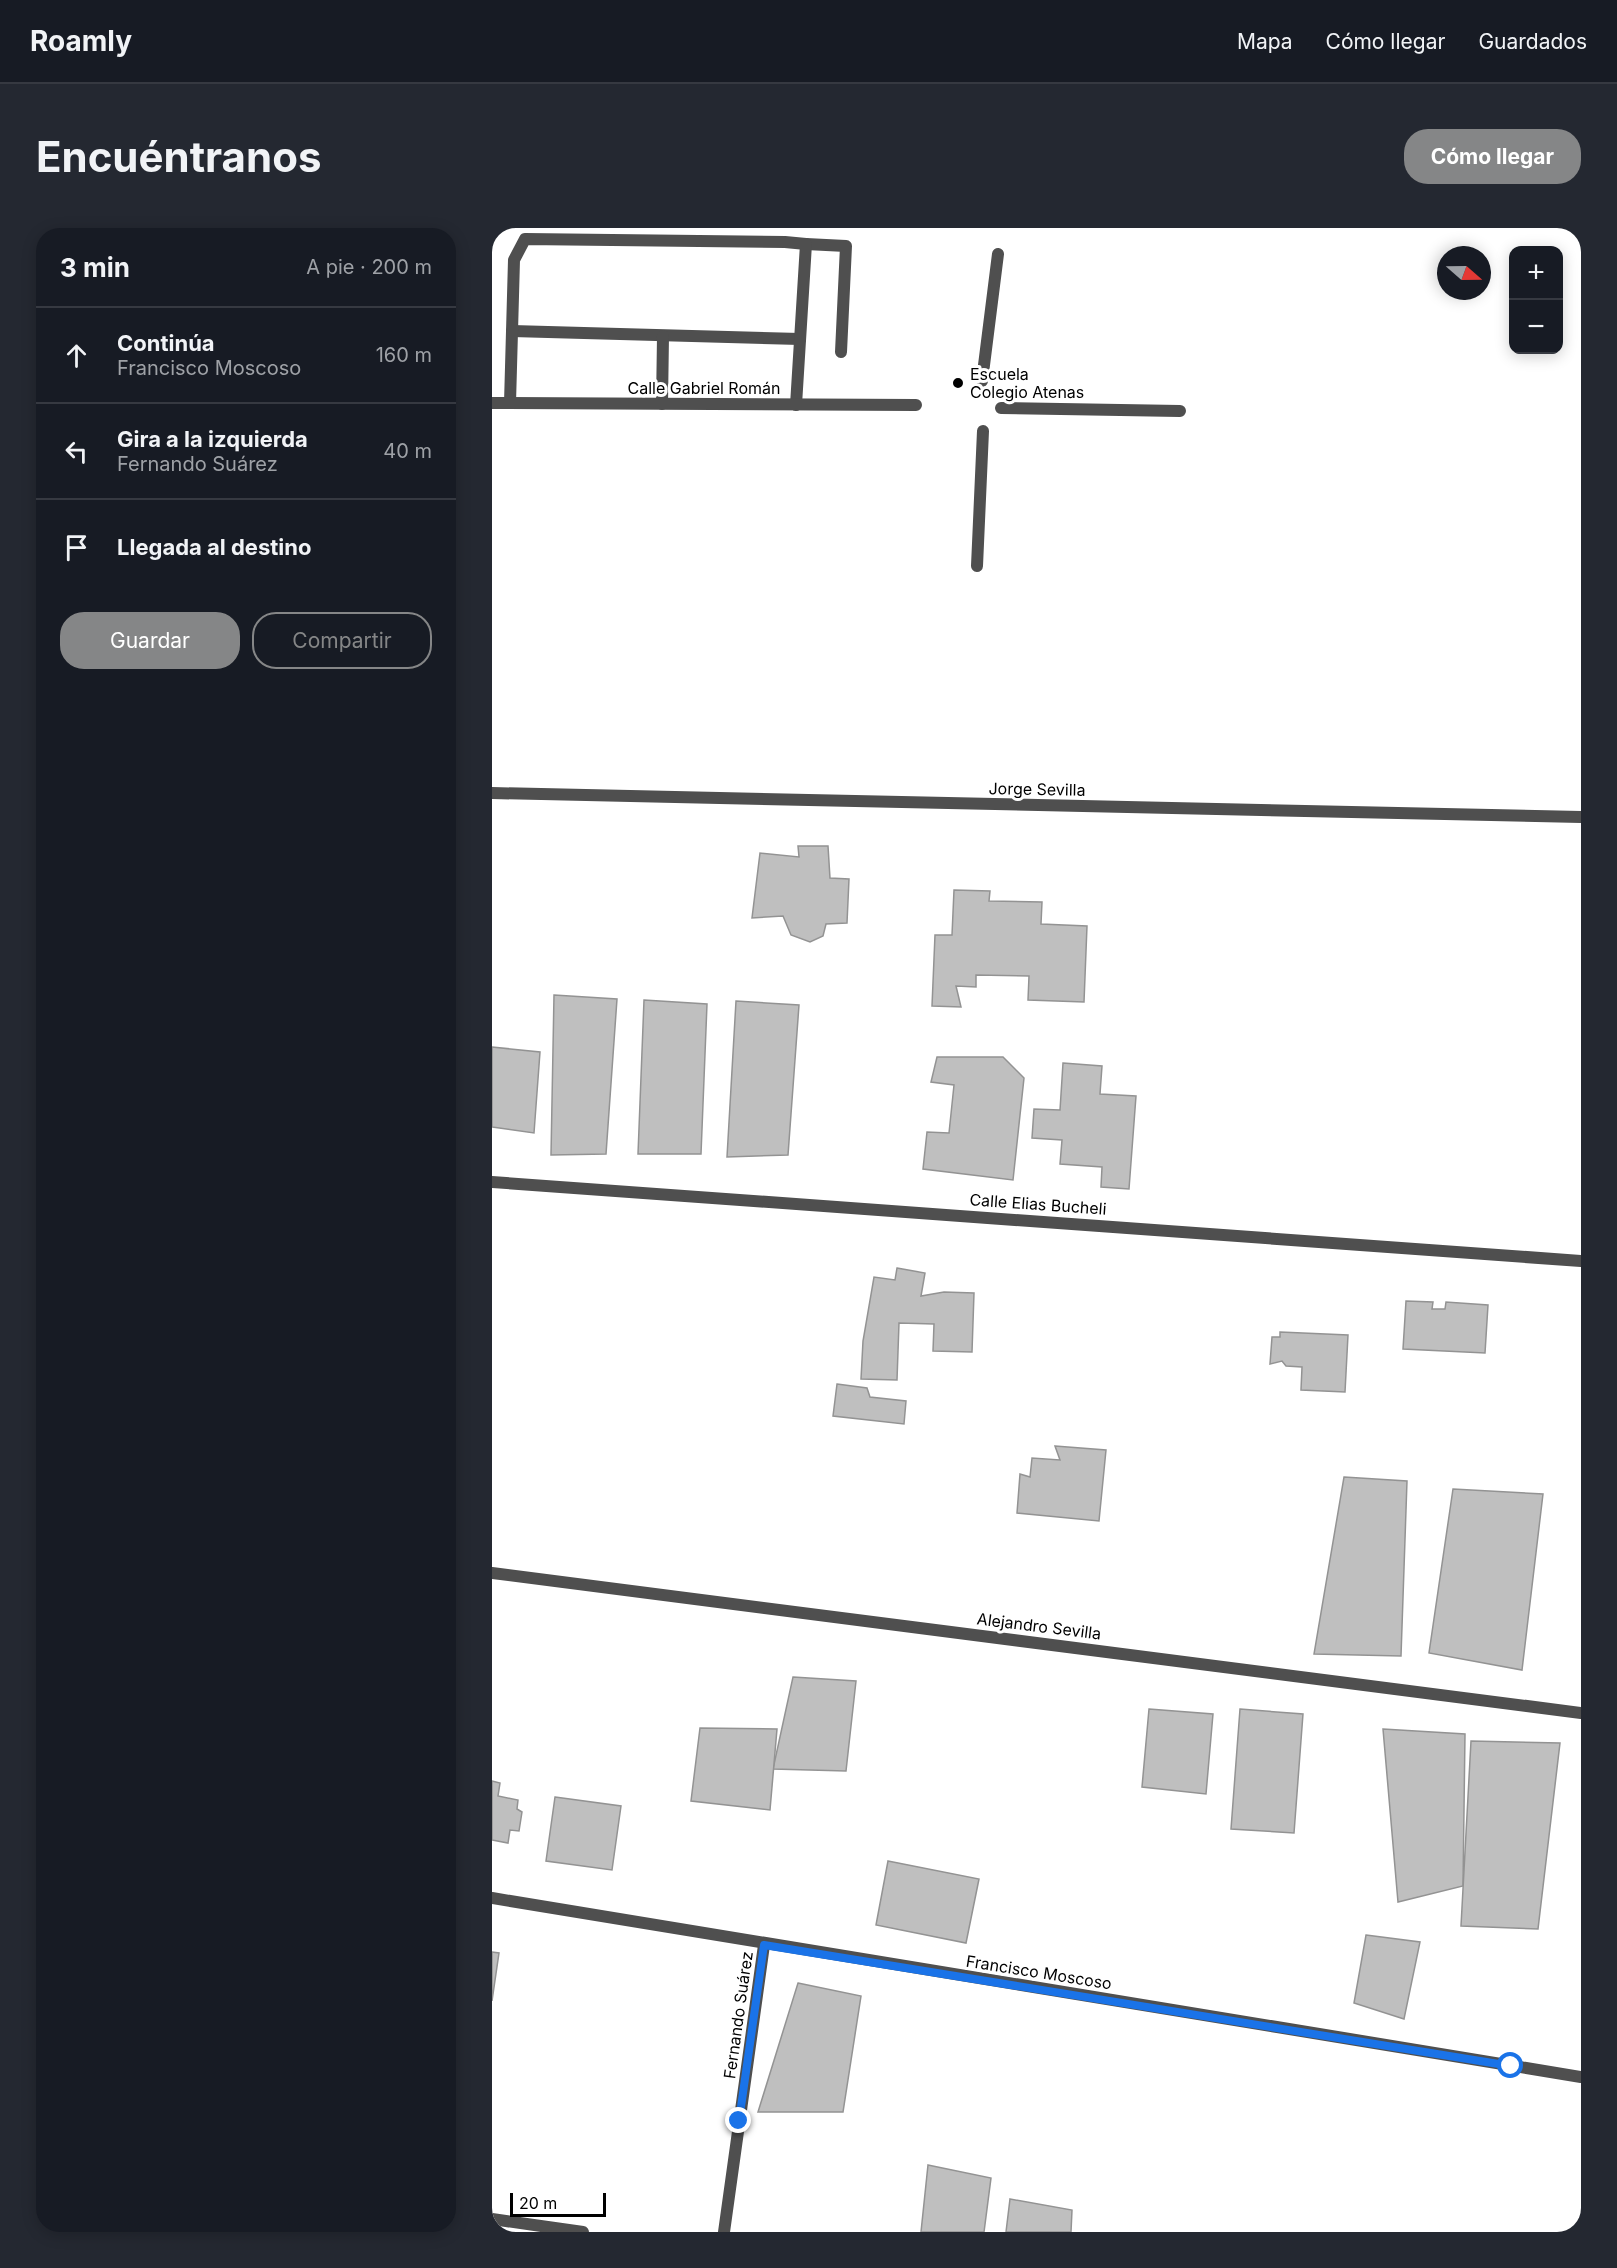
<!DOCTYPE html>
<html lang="es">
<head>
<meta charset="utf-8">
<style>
	body { margin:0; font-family:Inter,sans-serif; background:#242831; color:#f1f3f6 }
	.controls { position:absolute; right:18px; top:18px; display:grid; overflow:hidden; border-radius:12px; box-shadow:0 3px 15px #0003 }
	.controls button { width:54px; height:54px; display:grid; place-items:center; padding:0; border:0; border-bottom:2px solid #363941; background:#171b24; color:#f1f3f6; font:30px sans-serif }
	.compass { position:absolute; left:945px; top:18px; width:54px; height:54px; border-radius:50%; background:#171b24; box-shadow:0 3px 15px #0003; rotate:110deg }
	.scale { position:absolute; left:18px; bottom:15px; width:96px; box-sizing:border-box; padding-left:6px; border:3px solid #000; border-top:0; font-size:16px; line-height:21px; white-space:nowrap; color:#000; -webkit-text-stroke:4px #fff; paint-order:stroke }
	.stop { position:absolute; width:18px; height:18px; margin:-14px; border:4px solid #1a73e8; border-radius:50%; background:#fff }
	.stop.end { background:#1a73e8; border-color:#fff; box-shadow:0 2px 6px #0008 }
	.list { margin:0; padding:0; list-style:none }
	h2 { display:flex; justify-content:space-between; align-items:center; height:78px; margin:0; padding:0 24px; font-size:26px }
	h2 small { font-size:20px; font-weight:400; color:#9ea1a6 }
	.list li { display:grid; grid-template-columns:39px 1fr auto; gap:18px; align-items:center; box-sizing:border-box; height:96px; padding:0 24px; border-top:2px solid #363941 }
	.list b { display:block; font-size:22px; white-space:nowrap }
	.list p { margin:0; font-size:20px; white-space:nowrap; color:#9ea1a6 }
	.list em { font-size:20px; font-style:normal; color:#9ea1a6 }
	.actions { display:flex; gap:12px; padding:18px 24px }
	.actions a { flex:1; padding:14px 0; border:2px solid #858687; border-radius:24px; text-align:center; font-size:21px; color:#858687 }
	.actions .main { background:#858687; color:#fff }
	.icon { flex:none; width:33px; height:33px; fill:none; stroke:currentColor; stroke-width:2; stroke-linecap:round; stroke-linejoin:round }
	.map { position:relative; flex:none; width:1089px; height:2004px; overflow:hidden; border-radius:24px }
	header { display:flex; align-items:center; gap:36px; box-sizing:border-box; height:84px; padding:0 30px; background:#171b24; border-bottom:2px solid #363941 }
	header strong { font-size:28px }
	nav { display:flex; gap:33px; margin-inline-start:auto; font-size:21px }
	.intro { display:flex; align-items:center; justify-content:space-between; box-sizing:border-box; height:144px; padding:0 36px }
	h1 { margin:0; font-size:42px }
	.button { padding:15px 27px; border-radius:24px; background:#858687; color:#fff; font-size:21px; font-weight:700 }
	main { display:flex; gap:36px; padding:0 36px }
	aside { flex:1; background:#171b24; border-radius:24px; box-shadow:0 3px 15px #0003 }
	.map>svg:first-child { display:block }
	.building { fill:#bfbfbf; stroke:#939393; stroke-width:1.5 }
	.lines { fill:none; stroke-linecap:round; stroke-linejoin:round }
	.service { stroke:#4f4f4f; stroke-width:12 }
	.minor { stroke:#4f4f4f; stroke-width:12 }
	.route { stroke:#1a73e8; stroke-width:8 }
	.poi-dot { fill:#000; stroke:#fff; stroke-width:2 }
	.labels { text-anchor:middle; stroke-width:6; stroke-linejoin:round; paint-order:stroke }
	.poi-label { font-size:16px; fill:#000; stroke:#fff; text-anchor:start }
	.street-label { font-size:16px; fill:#000; stroke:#fff }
</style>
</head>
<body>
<header>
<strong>Roamly</strong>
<nav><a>Mapa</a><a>Cómo llegar</a><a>Guardados</a></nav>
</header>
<div class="intro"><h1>Encuéntranos</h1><a class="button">Cómo llegar</a></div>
<main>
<aside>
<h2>3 min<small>A pie · 200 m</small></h2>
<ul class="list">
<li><svg class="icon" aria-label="ahead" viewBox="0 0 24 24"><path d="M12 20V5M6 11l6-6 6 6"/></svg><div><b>Continúa</b><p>Francisco Moscoso</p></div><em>160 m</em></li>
<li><svg class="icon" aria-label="left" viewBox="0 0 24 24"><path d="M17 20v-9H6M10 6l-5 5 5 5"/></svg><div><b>Gira a la izquierda</b><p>Fernando Suárez</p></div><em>40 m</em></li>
<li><svg class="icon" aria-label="arrive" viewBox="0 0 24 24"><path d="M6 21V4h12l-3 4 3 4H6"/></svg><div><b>Llegada al destino</b></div></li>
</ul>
<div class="actions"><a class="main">Guardar</a><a>Compartir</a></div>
</aside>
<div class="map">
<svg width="1089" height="2004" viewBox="0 0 1089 2004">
	<rect width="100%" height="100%" fill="#fff"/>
	<g class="building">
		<polygon points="306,618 336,618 338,650 357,651 355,695 334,696 331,708 318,714 299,707 291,688 260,690 268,625 307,629"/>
		<polygon points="462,662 498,663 497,673 550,674 549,696 595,698 592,774 536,772 537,748 484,747 484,759 464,758 469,779 440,778 443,707 460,707"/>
		<polygon points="62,767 125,771 114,926 59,927"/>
		<polygon points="152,772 215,776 209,926 146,926"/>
		<polygon points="244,773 307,777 296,927 235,929"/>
		<polygon points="0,819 48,824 42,905 0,899"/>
		<polygon points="445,829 511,829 532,850 521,952 431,941 435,904 457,905 462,857 439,854"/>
		<polygon points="571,835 610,838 608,866 644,868 637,961 609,959 610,939 568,936 570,912 540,910 542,881 568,882"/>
		<polygon points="405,1040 433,1045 429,1068 452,1064 482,1065 480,1124 441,1123 442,1096 407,1095 405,1152 369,1151 371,1113 382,1049 403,1052"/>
		<polygon points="914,1073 941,1074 940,1081 953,1081 954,1074 996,1077 993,1125 911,1121"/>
		<polygon points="788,1104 856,1107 853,1164 809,1162 810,1139 794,1138 790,1133 778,1136 780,1109 788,1109"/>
		<polygon points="345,1156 375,1160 378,1169 414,1173 412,1196 341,1188"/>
		<polygon points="563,1218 614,1222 607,1293 525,1285 528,1246 538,1249 540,1230 568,1232"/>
		<polygon points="852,1249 915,1253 909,1428 822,1426"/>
		<polygon points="961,1261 1051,1266 1030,1442 937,1425"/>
		<polygon points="301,1449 364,1453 354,1543 281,1541"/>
		<polygon points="657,1481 721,1486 714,1566 650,1559"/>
		<polygon points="748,1481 811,1486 802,1605 739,1601"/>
		<polygon points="208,1500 285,1501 278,1582 199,1573"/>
		<polygon points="891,1501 973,1506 971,1658 906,1674"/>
		<polygon points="979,1513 1068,1515 1046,1701 969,1698"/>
		<polygon points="0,1553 8,1555 6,1568 26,1572 25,1581 30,1584 27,1603 18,1602 16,1615 0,1612"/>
		<polygon points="63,1569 129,1578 120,1642 54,1633"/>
		<polygon points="396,1633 487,1651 474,1715 384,1697"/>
		<polygon points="874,1707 928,1714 912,1791 862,1775"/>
		<polygon points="0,1724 7,1725 0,1773"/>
		<polygon points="306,1755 369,1768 351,1884 266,1884"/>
		<polygon points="436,1937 499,1950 492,2004 429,2004"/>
		<polygon points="518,1971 580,1982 579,2004 514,2004"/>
	</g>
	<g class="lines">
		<g class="service">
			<polyline points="314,16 354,18 349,124"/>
			<polyline points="20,103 308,111"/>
			<polyline points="490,153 506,26"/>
			<polyline points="18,175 22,32 33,11 293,14 314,16 304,177"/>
			<polyline points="170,176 171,108"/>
			<polyline points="509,180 688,183"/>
			<polyline points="485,338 491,203"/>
		</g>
		<g class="minor">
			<polyline points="0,175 424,177"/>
			<polyline points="0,565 1089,589"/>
			<polyline points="0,954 1089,1033"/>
			<polyline points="0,1345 1089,1485"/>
			<polyline points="0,1670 1089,1849"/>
			<polyline points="0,1991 91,2004"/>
			<polyline points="232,2004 272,1717"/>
		</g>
	</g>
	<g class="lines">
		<polyline class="route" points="247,1893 272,1717 1019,1838"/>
	</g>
	<circle class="poi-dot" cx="466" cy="155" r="6"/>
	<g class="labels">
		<g class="poi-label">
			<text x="478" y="152">Escuela<tspan x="478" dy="18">Colegio Atenas</tspan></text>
		</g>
		<g class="street-label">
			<text x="212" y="166">Calle Gabriel Román</text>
			<text transform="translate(545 561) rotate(1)" y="6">Jorge Sevilla</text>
			<text transform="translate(546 976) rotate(4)" y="6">Calle Elias Bucheli</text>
			<text transform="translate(547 1398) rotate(7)" y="6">Alejandro Sevilla</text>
			<text transform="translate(547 1744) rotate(9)" y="6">Francisco Moscoso</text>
			<text transform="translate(246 1787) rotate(-82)" y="6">Fernando Suárez</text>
		</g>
	</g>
</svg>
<div class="controls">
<button>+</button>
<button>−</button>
</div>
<svg class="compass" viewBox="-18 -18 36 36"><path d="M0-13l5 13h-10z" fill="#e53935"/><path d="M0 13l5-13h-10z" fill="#9ea1a6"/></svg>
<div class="scale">20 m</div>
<div class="stop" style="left:1019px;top:1838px"></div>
<div class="stop end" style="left:247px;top:1893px"></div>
</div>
</main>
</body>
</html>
